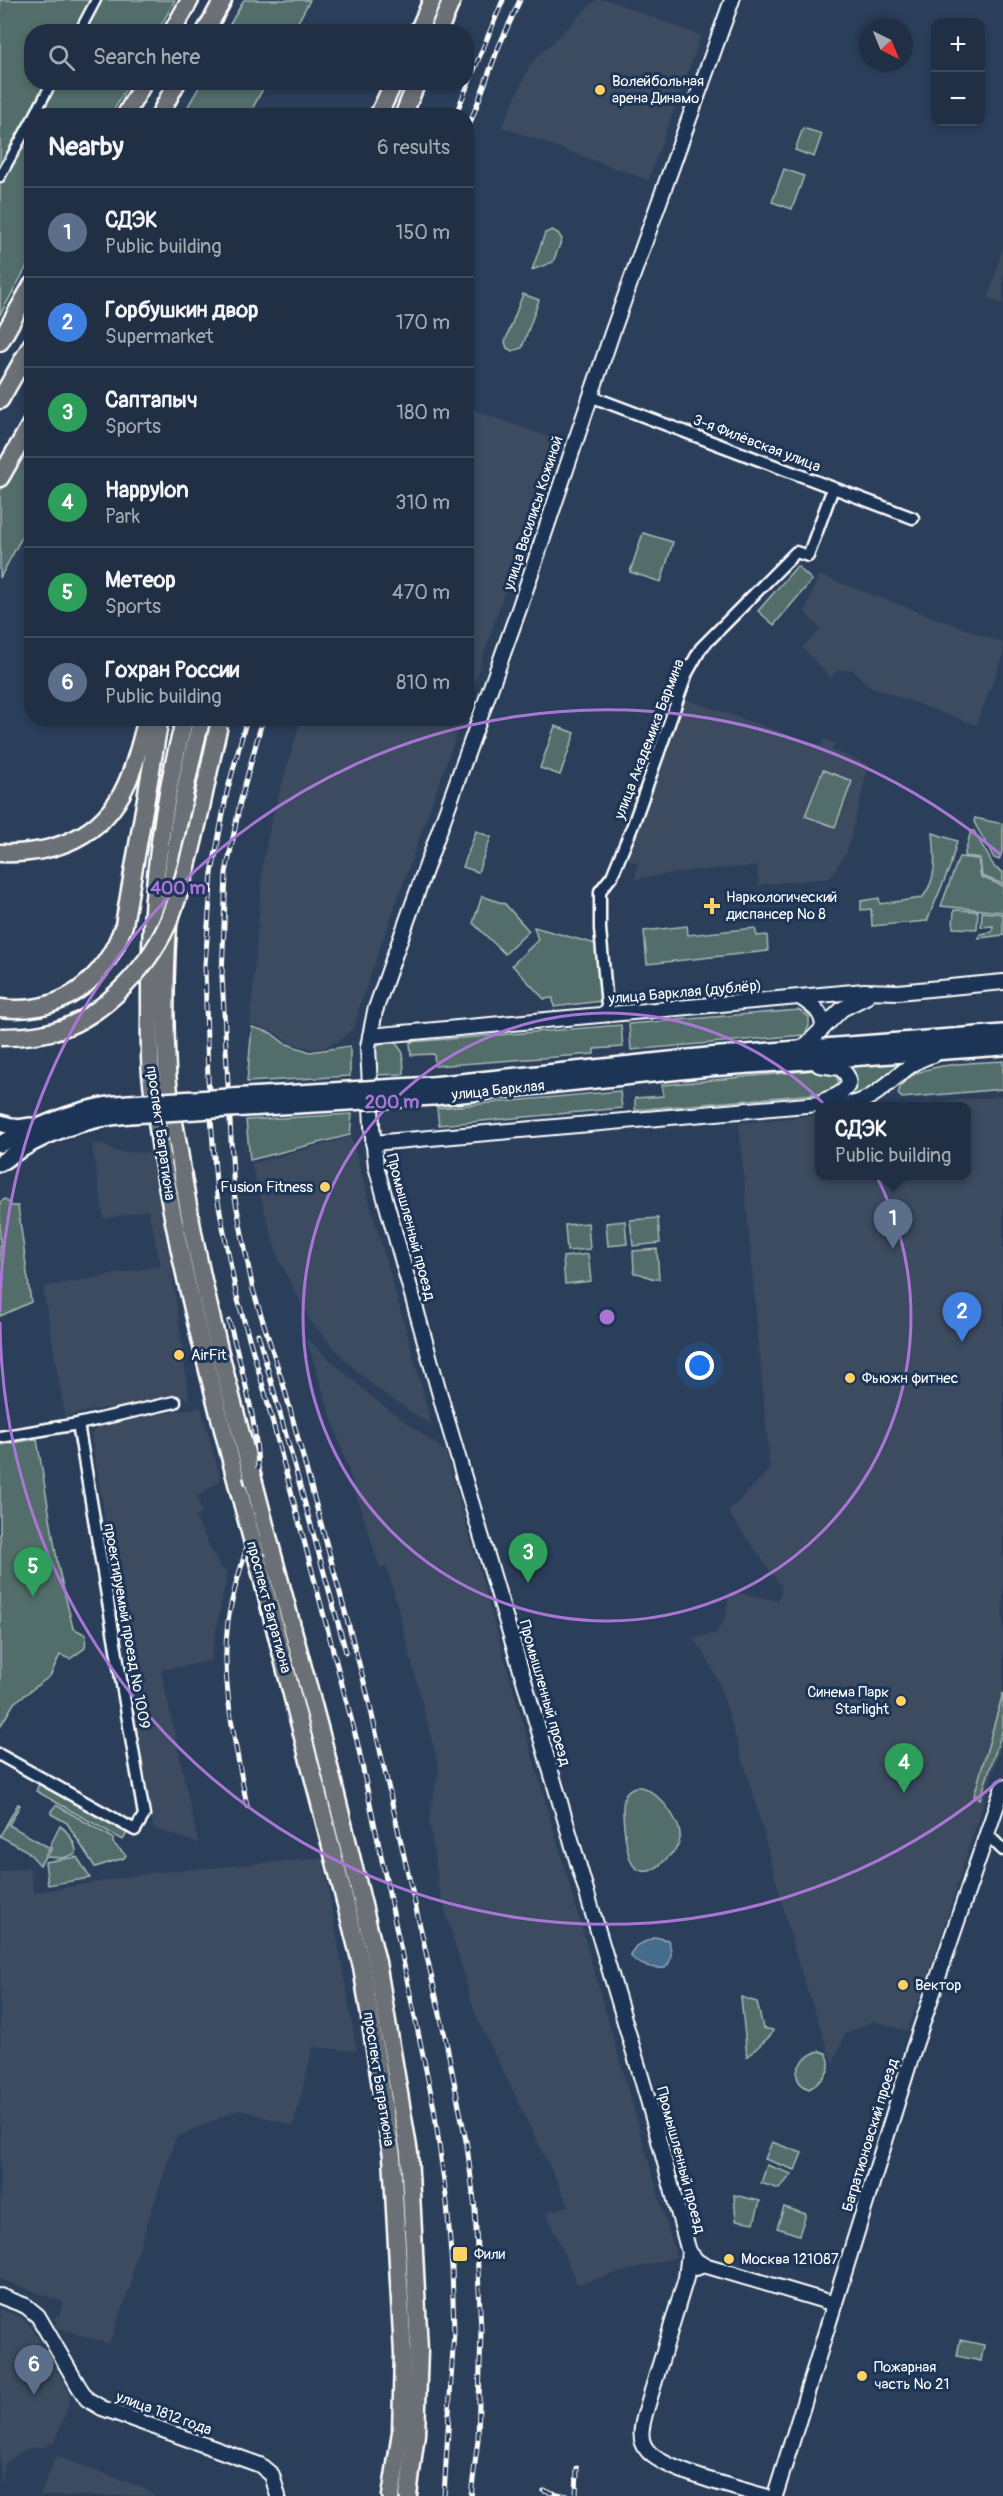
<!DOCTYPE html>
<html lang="en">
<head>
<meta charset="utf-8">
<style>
	body { margin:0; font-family:Pangolin,sans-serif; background:#2d3b4f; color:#f1f3f6 }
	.controls { position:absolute; right:18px; top:18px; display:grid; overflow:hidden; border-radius:12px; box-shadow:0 3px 9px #0003 }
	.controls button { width:54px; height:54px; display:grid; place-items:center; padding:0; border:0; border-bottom:2px solid #3d4a5d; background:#202f44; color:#f1f3f6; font:30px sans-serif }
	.compass { position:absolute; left:859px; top:18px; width:54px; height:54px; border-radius:50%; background:#202f44; box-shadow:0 3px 9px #0003; rotate:137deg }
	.you { position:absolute; left:700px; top:1366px; width:21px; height:21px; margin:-15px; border:4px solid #fff; border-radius:50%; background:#1a73e8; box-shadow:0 0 0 9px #1a73e833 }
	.badge { display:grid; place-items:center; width:39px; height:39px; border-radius:50%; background:#ffd166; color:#fff; font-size:20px; font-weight:700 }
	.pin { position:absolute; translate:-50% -50px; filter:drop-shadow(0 2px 3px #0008) }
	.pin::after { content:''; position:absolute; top:32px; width:21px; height:18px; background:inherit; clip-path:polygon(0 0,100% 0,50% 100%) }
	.popup { position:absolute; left:815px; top:1102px; width:156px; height:78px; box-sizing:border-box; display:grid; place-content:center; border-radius:12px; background:#202f44; filter:drop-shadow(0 2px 4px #0005); font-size:20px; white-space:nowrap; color:#a2a9b2 }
	.popup b { font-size:22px; color:#f1f3f6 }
	.popup::after { content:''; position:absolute; left:50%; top:100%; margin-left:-12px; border:12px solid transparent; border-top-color:#202f44 }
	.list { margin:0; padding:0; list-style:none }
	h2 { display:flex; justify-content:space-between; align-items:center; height:78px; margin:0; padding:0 24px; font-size:26px }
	h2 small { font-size:20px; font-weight:400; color:#a2a9b2 }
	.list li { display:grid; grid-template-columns:39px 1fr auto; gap:18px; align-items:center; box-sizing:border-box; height:90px; padding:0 24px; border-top:2px solid #3d4a5d }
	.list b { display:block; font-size:22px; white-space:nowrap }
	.list p { margin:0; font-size:20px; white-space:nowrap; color:#a2a9b2 }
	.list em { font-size:20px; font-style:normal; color:#a2a9b2 }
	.icon { flex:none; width:33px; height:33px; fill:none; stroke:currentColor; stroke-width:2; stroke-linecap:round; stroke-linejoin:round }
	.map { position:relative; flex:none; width:1003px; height:2496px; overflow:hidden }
	.search { position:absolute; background:#202f44; box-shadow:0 3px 9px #0003; left:24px; top:24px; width:450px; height:66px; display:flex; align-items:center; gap:15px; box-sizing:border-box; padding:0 21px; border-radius:24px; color:#a2a9b2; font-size:22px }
	.panel { position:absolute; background:#202f44; box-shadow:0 3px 9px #0003; left:24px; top:108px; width:450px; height:618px; border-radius:24px }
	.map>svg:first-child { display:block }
	.built { fill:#3c4b60 }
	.green { fill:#526e6b; stroke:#a8b6b5; stroke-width:1.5 }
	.water { fill:#456c8d; stroke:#8fa7bb; stroke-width:1.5 }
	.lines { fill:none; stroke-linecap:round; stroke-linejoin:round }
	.pedestrian-casing { stroke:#fff; stroke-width:13 }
	.minor-casing { stroke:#fff; stroke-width:15 }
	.tertiary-casing { stroke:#fff; stroke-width:18 }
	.secondary-casing { stroke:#fff; stroke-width:20 }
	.primary-casing { stroke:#fff; stroke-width:21 }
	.pedestrian { stroke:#1d3557; stroke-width:8 }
	.minor { stroke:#1d3557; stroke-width:10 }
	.tertiary { stroke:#1d3557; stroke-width:14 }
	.secondary { stroke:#1d3557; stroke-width:15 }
	.primary { stroke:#6a7074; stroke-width:16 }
	.rail-casing { stroke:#fff; stroke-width:5 }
	.rail { stroke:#1d3557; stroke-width:3; stroke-dasharray:9; stroke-linecap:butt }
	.secondary-bridge-casing { stroke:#fff; stroke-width:20; stroke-linecap:butt }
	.primary-bridge-casing { stroke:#fff; stroke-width:21; stroke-linecap:butt }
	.secondary-bridge { stroke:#1d3557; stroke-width:15 }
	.primary-bridge { stroke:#6a7074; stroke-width:16 }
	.ring { fill:none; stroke:#a976d5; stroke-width:3 }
	.poi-dot { fill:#ffd166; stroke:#1d3557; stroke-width:2 }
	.labels { text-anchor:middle; stroke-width:6; stroke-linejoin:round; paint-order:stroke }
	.poi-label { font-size:15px; fill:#fff; stroke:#1d3557; text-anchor:start }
	.street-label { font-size:15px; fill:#fff; stroke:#1d3557 }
	.centre { fill:#a976d5; stroke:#1d3557; stroke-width:3 }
	.ring-label { font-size:18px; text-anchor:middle; font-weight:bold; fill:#a976d5; stroke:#1d3557; stroke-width:6; stroke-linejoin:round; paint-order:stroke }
</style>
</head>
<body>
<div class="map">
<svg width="1003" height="2496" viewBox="0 0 1003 2496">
	<rect width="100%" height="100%" fill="#2b3f5b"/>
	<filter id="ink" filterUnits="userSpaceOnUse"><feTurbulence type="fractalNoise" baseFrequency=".0167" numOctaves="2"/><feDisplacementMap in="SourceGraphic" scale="12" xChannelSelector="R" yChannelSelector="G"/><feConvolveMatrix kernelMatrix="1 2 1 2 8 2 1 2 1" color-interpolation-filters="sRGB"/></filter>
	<g filter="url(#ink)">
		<g class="built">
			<polygon points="596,0 608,0 701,36 648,180 502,127 531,63"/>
			<polygon points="1003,247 1003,304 988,298"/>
			<polygon points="467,408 555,439 467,705 466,408"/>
			<polygon points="819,575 1003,643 1003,656 976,725 869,686 852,669 837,671 831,678 802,647 821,630 805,612"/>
			<polygon points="684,699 821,746 824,739 834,743 832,750 869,765 847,851 830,878 759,885 757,866 690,871 635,879 638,863 627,859"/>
			<polygon points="301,719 462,719 360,1004 355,1027 339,1041 322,1048 312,1049 290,1043 272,1031 250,1024 263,862 271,822"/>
			<polygon points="1003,1096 1003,1740 933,1961 907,2031 873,2021 845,2034 833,2064 798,1963 753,1794 719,1683 706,1657 693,1638 717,1633 726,1615 729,1591 778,1601 782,1587 728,1512 770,1469 739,1123 819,1115 820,1176 966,1176 966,1106 899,1106"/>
			<polygon points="351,1137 413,1355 432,1426 379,1390 346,1361 311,1322 279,1260 251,1164"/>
			<polygon points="100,1143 118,1152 150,1153 171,1264 189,1398 186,1400 184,1396 109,1411 108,1407 65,1416 43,1287 161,1266 148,1210 104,1219 92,1145"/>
			<polygon points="306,1338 373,1398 445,1451 676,2257 577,2284 546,2212 569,2206 475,2014 439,1889 429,1819 439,1768 387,1566 380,1568"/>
			<polygon points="201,1407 221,1480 197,1497 203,1513 195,1517 221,1569 228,1570 210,1661 161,1670 198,1843 153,1828 132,1698 133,1694 131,1677 129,1677 124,1631 91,1436 96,1427 104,1423"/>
			<polygon points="323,1858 357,2051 313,2047 293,2126 240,2109 176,2137 133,2266 131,2284 109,2344 55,2327 57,2322 54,2320 56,2316 59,2316 63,2302 0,2279 0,1872 29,1867 34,1893 150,1873"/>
			<polygon points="0,2309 21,2317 30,2326 68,2390 70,2400 55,2442 44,2447 25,2449 4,2464 0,2489"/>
			<polygon points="56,2456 146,2489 155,2496 40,2496"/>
		</g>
		<g class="green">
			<polygon points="0,0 175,0 158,31 32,32 32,82 129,83 111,115 32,116 31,259 0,315"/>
			<polygon points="244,0 310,0 293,31 226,31"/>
			<polygon points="202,82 266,82 266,83 249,115 183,115"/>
			<polygon points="803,128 822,134 814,157 795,150"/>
			<polygon points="784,169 804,176 792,209 772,202"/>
			<polygon points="552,230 558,233 562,239 553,262 532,270 545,233"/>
			<polygon points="523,294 539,300 522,348 512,351 507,348 505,342"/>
			<polygon points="31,433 31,520 0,578 0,491"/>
			<polygon points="643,533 673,542 661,582 630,572"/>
			<polygon points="797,566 812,580 774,625 758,611"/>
			<polygon points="555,726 575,733 560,775 540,768"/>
			<polygon points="823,770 852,781 835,827 805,816"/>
			<polygon points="975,818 1003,824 1003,849 999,860 994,858 974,822"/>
			<polygon points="476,831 491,837 478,872 463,867"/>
			<polygon points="971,831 974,831 995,868 1003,872 1003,884 982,876 980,858 964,856"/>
			<path d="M 933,833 L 957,841 L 950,867 L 927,921 L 872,926 L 871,909 L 861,910 L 861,901 L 879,898 L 880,904 L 922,898 C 938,879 935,856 933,833 Z"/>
			<polygon points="959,857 978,859 981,877 1003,886 1003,912 941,906"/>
			<polygon points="482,896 505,904 529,931 505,954 473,923"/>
			<polygon points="954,910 978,911 977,929 953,928"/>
			<polygon points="982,912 1003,914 1003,935 979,938 980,934 992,932 993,926 981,927"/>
			<polygon points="687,926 688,935 755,928 757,936 767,935 768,951 647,964 644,931"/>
			<polygon points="534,927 596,944 601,1001 554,1007 553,998 544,999 512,965 538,940"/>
			<polygon points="799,1010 809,1017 809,1026 804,1035 631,1050 629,1024"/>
			<polygon points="621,1025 623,1047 594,1049 594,1054 435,1066 434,1054 411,1055 410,1042"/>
			<polygon points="252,1027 271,1033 284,1043 310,1052 350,1046 350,1076 247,1082"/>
			<polygon points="397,1036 396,1043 403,1053 404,1074 373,1075 372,1051 387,1038"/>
			<polygon points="905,1060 861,1094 849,1095 853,1087 846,1065"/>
			<path d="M 1003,1061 L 1003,1089 L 902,1098 L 898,1094 C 903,1061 978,1063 1003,1061 Z"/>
			<polygon points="826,1069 834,1072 839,1083 835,1090 827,1093 635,1110 635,1098 663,1096 662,1085"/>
			<polygon points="620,1091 622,1108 439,1125 437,1108"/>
			<polygon points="352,1114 350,1135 250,1160 246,1120"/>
			<polygon points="5,1199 12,1206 18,1206 31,1302 0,1316 0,1202"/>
			<polygon points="658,1218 660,1243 633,1246 630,1220"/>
			<polygon points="625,1221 627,1244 608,1246 606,1223"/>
			<polygon points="588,1223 590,1249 567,1251 565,1225"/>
			<path d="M 657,1249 L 659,1279 C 650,1280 644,1273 634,1273 L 633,1251 Z"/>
			<polygon points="588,1254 591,1281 565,1284 563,1257"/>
			<polygon points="37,1439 58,1566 73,1628 86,1635 85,1648 70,1659 60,1655 50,1676 14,1703 0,1727 0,1445"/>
			<polygon points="1003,1693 1003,1729 980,1799 974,1796"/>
			<polygon points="39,1784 127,1833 123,1840 36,1791"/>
			<path d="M 635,1787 C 653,1784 682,1820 680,1838 C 679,1847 674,1851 668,1857 C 662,1863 657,1869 649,1871 C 643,1872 637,1870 633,1865 C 626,1855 620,1807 625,1796 C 626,1791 630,1789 635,1787 Z"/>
			<polygon points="18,1804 20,1805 9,1825 50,1848 40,1865 27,1851 0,1836"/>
			<polygon points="56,1805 113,1838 113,1843 126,1855 124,1858 95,1867 67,1823 51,1814 51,1811"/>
			<path d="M 60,1826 C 68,1831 77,1845 76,1854 L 63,1858 L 47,1857 L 52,1848 L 50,1846 Z"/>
			<polygon points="77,1857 90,1878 48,1885 45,1862"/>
			<polygon points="741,1997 757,2002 763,2028 773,2030 771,2035 747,2057"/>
			<path d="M 820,2051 L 826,2053 C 835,2069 823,2081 809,2089 C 785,2079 801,2055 820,2051 Z"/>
			<polygon points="772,2142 802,2153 795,2170 765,2159"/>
			<polygon points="767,2165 792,2174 779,2189 761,2183"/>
			<polygon points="734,2195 760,2201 754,2223 736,2220"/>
			<polygon points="784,2207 806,2214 799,2235 777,2228"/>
			<polygon points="960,2340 984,2345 981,2361 957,2356"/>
		</g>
		<path class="water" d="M 655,1937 L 668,1940 C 672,1949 673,1961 665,1968 C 653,1969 635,1965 630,1954 L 636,1946 Z"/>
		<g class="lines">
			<defs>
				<g id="pedestrian">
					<polyline points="79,32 96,0"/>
					<polyline points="34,116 52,82"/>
					<polyline points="0,177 32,119"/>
				</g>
				<g id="minor">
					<polyline points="590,396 913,518"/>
					<polyline points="608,1016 600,929 600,891 612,876 633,825 687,673 701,648 796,552 808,556 833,488"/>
					<polyline points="0,1437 78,1424 175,1402"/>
					<polyline points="0,1755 135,1830 144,1815 78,1424"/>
					<polyline points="988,1835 1003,1850"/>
				</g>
				<g id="tertiary">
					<path d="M 801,998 C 813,1006 823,1012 823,1028 L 803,1048"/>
					<polyline points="823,1028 842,1009 866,997"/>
					<polyline points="370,1036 864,991 898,992 1003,982"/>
					<path d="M 819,1065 L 840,1068 C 860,1084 841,1095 825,1100"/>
					<path d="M 373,1143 L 818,1104 C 830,1104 843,1106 855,1103 C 886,1095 902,1062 934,1055"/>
					<path d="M 689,2252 L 686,2278 L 645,2414 C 642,2426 638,2439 647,2450 C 662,2470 737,2488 764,2496"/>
					<polyline points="704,2265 697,2261 689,2252 648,2100 445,1413 376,1166 372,1126 368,1047 375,1011 395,954 519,609 612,333 732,0"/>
					<polyline points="696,2268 704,2265 835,2304"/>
					<polyline points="0,2296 26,2306 38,2316 79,2387 87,2399 102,2408 260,2465 272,2475 278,2496"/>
					<polyline points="775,2496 914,2048 1003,1787"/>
				</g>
				<g id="secondary">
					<polyline points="432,1085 708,1056 1003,1033"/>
					<polyline points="433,1097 709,1068 1003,1047"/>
					<polyline points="0,1123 18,1128 31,1126"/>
					<path d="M 0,1144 C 42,1125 82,1105 128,1103"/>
					<path d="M 0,1163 C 38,1136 83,1118 130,1115"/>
				</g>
				<g id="primary">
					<polyline points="172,32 190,0"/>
					<polyline points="205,32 223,0"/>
					<polyline points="418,32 432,0"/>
					<polyline points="438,32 452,0"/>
					<polyline points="125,116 144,82"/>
					<polyline points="159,116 177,82"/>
					<polyline points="378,116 394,82"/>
					<polyline points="403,116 417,82"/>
					<polyline points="0,342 32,285"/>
					<polyline points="0,400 32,344"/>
					<polyline points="0,478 32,422"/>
					<path d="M 185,718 C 159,813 149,912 150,1010 C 150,1031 149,1053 151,1074 C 166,1215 203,1353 239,1491"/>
					<path d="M 202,718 C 171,828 161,957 167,1070 C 168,1097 175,1125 179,1151 C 195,1261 223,1368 252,1475"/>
					<path d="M 0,853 C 53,855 103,837 126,785 C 136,764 141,741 147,718"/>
					<path d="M 0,1008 C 62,1015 104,982 124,925 L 160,718"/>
					<polyline points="271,1548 323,1742 377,1962 409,2153 419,2350 416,2434 408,2496"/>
					<polyline points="257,1558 362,1967 392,2156 403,2354 401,2432 391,2496"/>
				</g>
			</defs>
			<use href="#pedestrian" class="pedestrian-casing"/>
			<use href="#minor" class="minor-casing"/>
			<use href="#tertiary" class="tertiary-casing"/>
			<use href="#secondary" class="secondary-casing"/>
			<use href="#primary" class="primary-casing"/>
			<use href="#pedestrian" class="pedestrian"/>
			<use href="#minor" class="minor"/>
			<use href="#tertiary" class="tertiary"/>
			<use href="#secondary" class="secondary"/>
			<use href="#primary" class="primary"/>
			<defs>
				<g id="rail">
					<polyline points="455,116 503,0"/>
					<polyline points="466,134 499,46 520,0"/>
					<polyline points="247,718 227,792 212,873 205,965 208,1079 217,1196 236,1293 265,1393 357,1741 434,2108 447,2203 452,2268 454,2331 444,2496"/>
					<polyline points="263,718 240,803 226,873 222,976 234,1193 253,1290 284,1387 367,1693 445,2036 467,2146 475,2209 481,2330 478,2439 471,2496"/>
					<path d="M 229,1321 C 246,1384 267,1453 254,1519 C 247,1553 233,1586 228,1621 C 220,1684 236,1745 247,1806"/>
					<polyline points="258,1334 346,1652"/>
					<polyline points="544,2491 567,2496"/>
					<polyline points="576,2496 577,2468"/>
				</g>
			</defs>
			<use href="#rail" class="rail-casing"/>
			<use href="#rail" class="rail"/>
			<defs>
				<g id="secondary-bridge">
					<polyline points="128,1103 432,1085"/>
					<polyline points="130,1115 433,1097"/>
				</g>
				<g id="primary-bridge">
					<path d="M 0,1037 C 18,1037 37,1036 54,1031 C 104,1018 153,962 171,916 C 194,855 204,788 219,725"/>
					<polyline points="252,1475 271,1548"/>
					<polyline points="239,1491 257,1558"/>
				</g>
			</defs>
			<use href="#secondary-bridge" class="secondary-bridge-casing"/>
			<use href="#primary-bridge" class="primary-bridge-casing"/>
			<use href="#secondary-bridge" class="secondary-bridge"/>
			<use href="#primary-bridge" class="primary-bridge"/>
		</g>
	</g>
	<g class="ring">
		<circle cx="607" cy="1317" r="304"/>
		<path d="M1001 1779A607 607 0 0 1 0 1322M0 1312A607 607 0 0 1 1001 855"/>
	</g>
	<g class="poi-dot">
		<circle cx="600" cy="90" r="6"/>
		<path d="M709 897h6v6h6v6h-6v6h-6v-6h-6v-6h6z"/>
		<circle cx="325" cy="1187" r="6"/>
		<circle cx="179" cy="1355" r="6"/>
		<circle cx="850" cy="1378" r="6"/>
		<circle cx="901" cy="1701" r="6"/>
		<circle cx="903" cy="1985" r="6"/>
		<rect x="452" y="2246" width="16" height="16" rx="3"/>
		<circle cx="729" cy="2259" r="6"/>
		<circle cx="862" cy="2376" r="6"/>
	</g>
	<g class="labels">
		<g class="poi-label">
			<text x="612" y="86">Волейбольная<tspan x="612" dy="17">арена Динамо</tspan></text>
			<text x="726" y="902">Наркологический<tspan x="726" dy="17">диспансер № 8</tspan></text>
			<text x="313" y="1192" text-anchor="end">Fusion Fitness</text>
			<text x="191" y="1360">AirFit</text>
			<text x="862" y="1383">Фьюжн фитнес</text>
			<text x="889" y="1697" text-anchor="end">Синема Парк<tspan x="889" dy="17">Starlight</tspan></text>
			<text x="915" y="1990">Вектор</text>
			<text x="474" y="2259">Фили</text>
			<text x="741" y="2264">Москва 121087</text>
			<text x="874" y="2372">Пожарная<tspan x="874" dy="17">часть № 21</tspan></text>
		</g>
		<g class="street-label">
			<text transform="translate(757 443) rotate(21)" y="5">3-я Филёвская улица</text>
			<text transform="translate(533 513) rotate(-72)" y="5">улица Василисы Кожиной</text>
			<text transform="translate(649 739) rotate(-69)" y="5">улица Академика Бармина</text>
			<text transform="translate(685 992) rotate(-5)" y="5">улица Барклая (дублёр)</text>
			<text transform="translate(498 1090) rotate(-6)" y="5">улица Барклая</text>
			<text transform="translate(161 1133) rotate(82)" y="5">проспект Багратиона</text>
			<text transform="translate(411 1227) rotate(75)" y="5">Промышленный проезд</text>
			<text transform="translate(269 1607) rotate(75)" y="5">проспект Багратиона</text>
			<text transform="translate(127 1626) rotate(80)" y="5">проектируемый проезд № 1009</text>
			<text transform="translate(545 1693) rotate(74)" y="5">Промышленный проезд</text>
			<text transform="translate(379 2079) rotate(81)" y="5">проспект Багратиона</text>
			<text transform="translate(870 2135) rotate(-73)" y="5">Багратионовский проезд</text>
			<text transform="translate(681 2160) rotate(75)" y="5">Промышленный проезд</text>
			<text transform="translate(164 2413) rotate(20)" y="5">улица 1812 года</text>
		</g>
	</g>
	<circle cx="607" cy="1317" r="9" class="centre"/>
	<g class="ring-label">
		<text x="178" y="894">400 m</text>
		<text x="392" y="1108">200 m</text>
	</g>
</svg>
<div class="controls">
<button>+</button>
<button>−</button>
</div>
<svg class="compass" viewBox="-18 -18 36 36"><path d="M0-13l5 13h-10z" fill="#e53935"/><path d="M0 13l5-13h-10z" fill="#a2a9b2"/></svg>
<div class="you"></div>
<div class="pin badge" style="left:893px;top:1249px;background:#5c6f8a">1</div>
<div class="popup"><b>СДЭК</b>Public building</div>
<div class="pin badge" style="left:962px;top:1342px;background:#3f7fe0">2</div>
<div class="pin badge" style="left:528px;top:1583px;background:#2e9e5b">3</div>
<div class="pin badge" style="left:904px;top:1793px;background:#2e9e5b">4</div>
<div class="pin badge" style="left:33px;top:1597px;background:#2e9e5b">5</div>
<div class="pin badge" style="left:34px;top:2395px;background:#5c6f8a">6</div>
<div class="search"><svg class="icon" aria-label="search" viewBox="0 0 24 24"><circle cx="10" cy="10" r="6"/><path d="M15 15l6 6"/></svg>Search here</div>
<section class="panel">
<h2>Nearby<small>6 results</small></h2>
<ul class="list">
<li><span class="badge" style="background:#5c6f8a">1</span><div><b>СДЭК</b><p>Public building</p></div><em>150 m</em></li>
<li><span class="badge" style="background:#3f7fe0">2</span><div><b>Горбушкин двор</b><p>Supermarket</p></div><em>170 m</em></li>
<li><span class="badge" style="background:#2e9e5b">3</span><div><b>Саптапыч</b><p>Sports</p></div><em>180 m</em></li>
<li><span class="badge" style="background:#2e9e5b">4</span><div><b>Happylon</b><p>Park</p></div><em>310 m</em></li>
<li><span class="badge" style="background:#2e9e5b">5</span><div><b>Метеор</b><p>Sports</p></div><em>470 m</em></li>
<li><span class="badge" style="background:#5c6f8a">6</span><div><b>Гохран России</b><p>Public building</p></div><em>810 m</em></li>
</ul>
</section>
</div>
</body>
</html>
